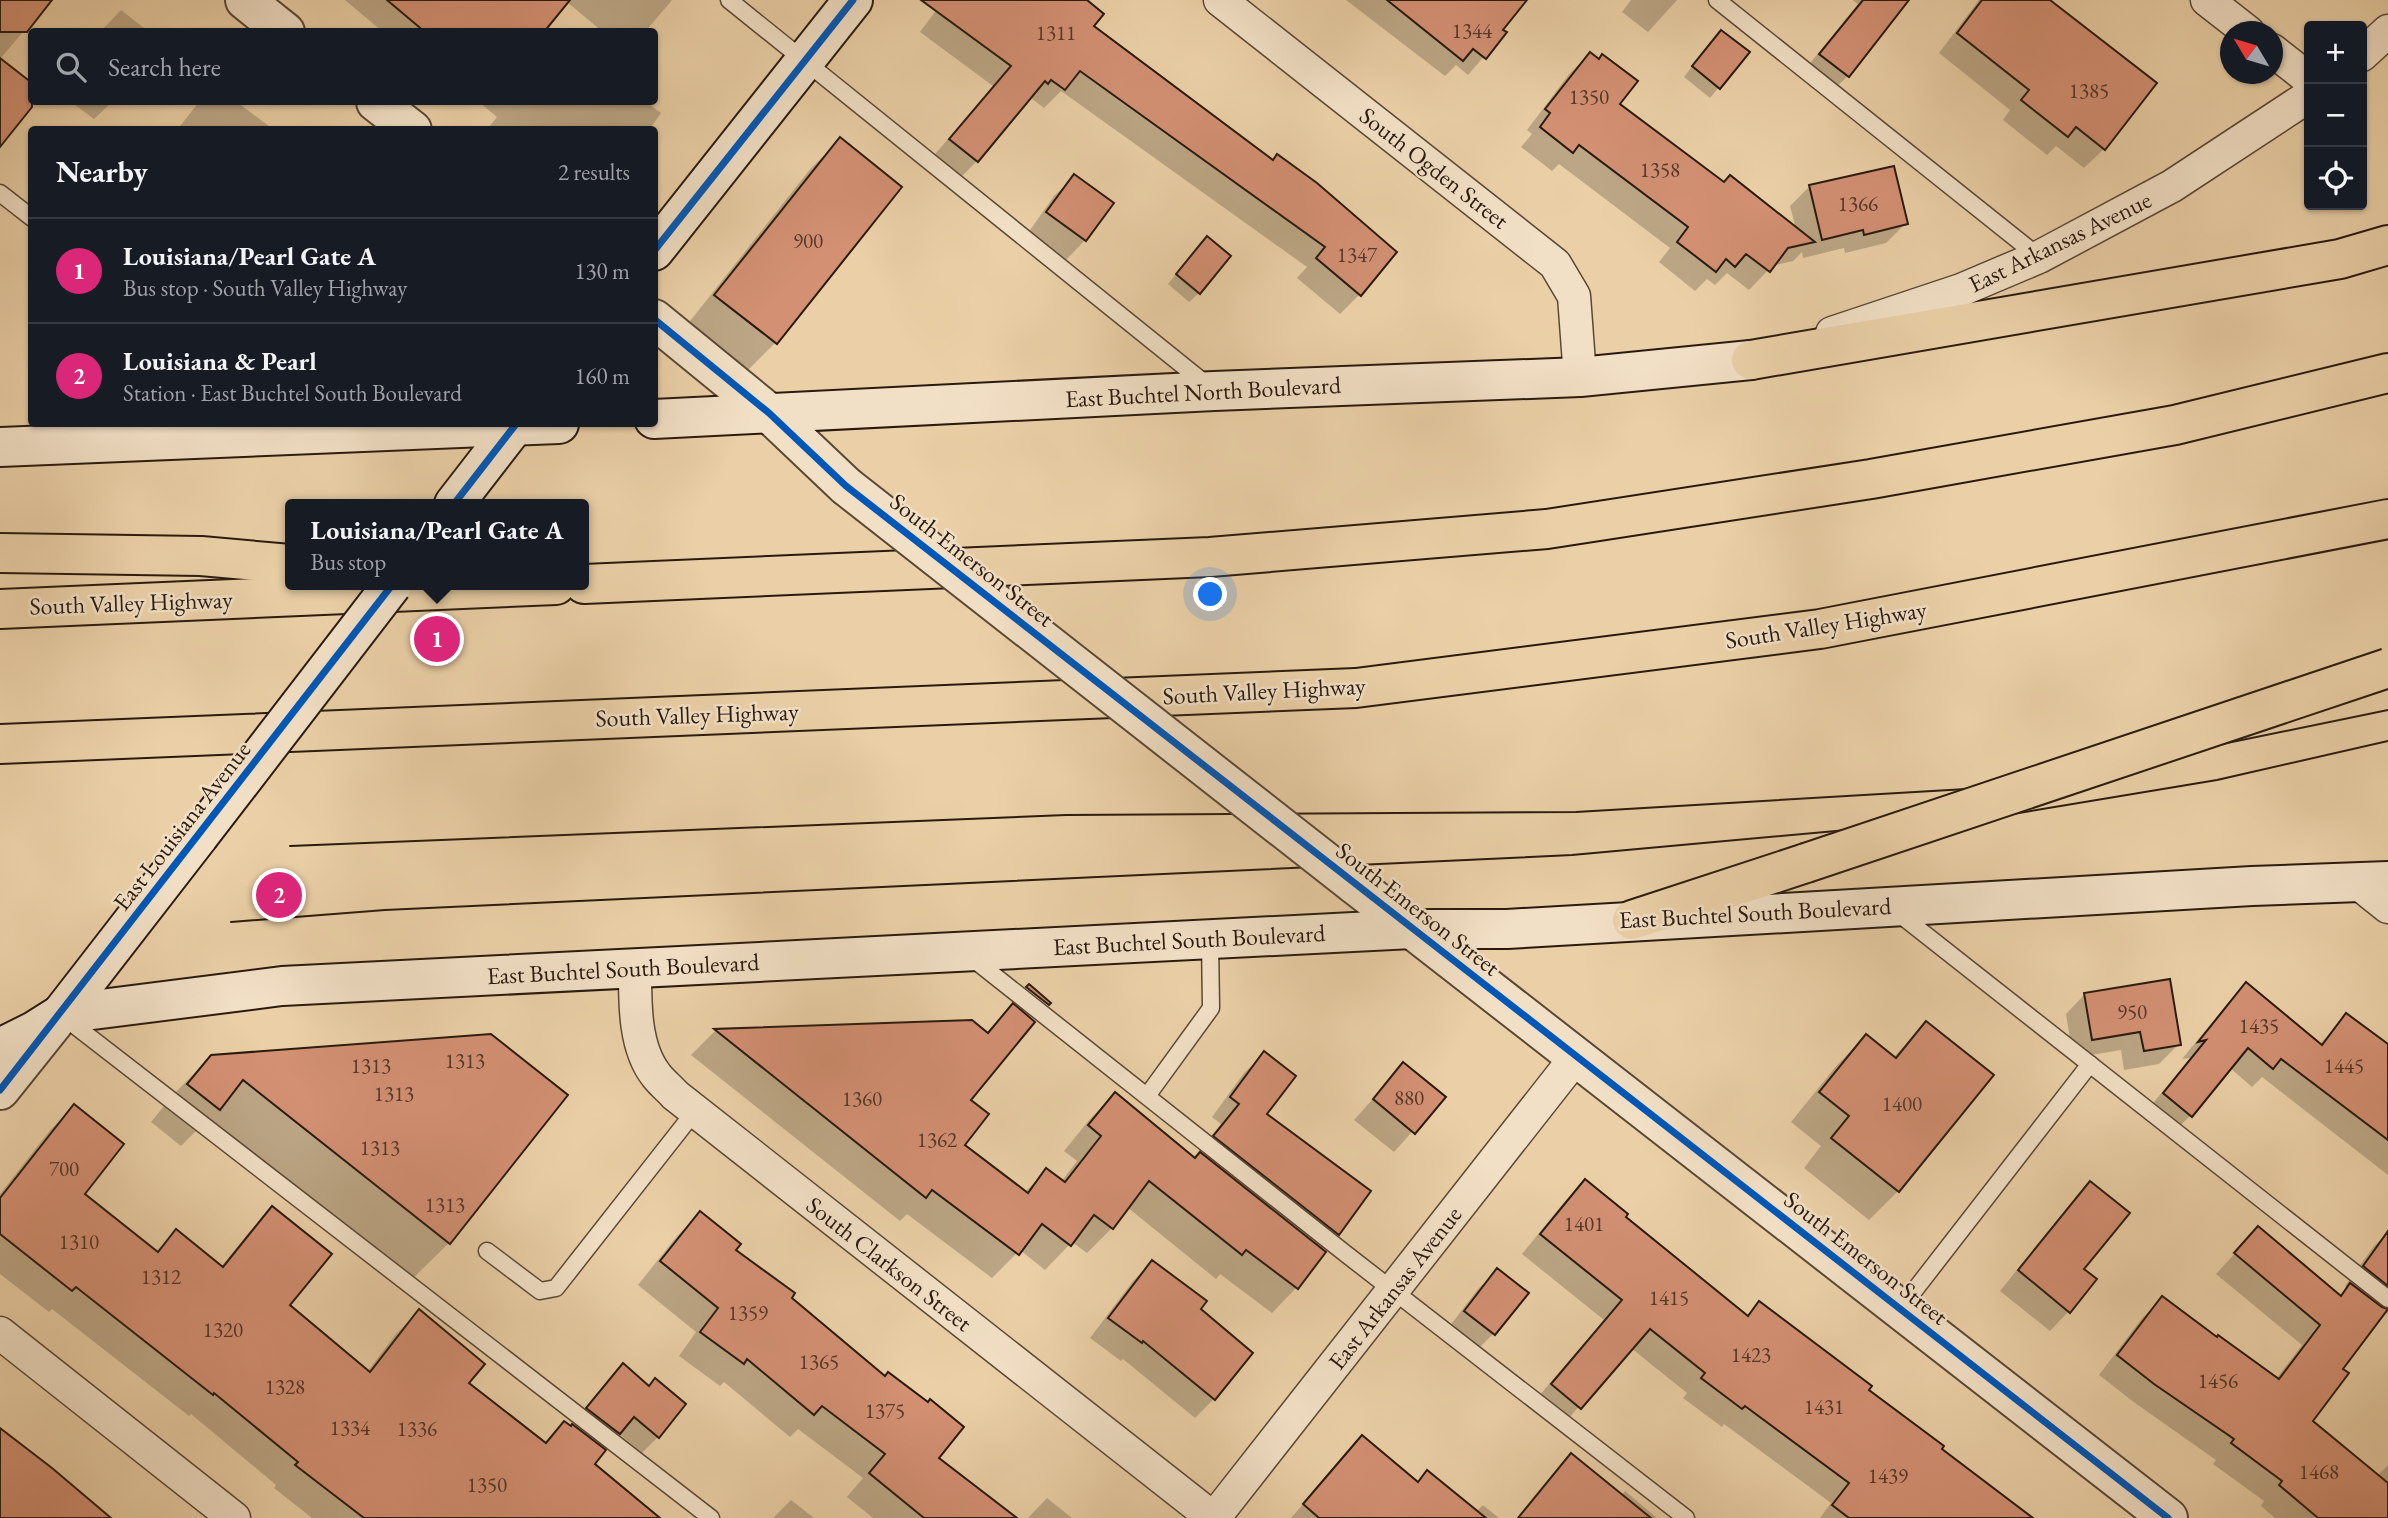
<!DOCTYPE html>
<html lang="en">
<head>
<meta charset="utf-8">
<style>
	body { margin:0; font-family:"EB Garamond",serif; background:#242831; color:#f1f3f6 }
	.controls { position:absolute; right:21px; top:21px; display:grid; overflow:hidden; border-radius:7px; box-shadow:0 2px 5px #0004 }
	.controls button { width:63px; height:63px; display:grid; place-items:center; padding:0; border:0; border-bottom:2px solid #363941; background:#171b24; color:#f1f3f6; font:35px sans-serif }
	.compass { position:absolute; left:2220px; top:21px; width:63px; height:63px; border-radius:50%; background:#171b24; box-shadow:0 2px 5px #0004; rotate:308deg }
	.you { position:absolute; left:1211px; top:595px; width:24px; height:24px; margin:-18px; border:5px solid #fff; border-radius:50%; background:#1a73e8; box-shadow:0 0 0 10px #1a73e833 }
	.badge { display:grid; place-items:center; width:46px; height:46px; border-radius:50%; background:#db2777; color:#fff; font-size:23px; font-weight:700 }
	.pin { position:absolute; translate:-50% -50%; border:4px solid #fff; box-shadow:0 2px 7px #0006 }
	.popup { position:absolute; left:285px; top:499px; width:304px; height:91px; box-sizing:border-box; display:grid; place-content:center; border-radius:7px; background:#171b24; filter:drop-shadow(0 2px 5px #0005); font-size:23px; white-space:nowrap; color:#9ea1a6 }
	.popup b { font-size:26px; color:#f1f3f6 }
	.popup::after { content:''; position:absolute; left:50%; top:100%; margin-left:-14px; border:14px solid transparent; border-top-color:#171b24 }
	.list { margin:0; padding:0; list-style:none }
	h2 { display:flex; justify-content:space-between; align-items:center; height:91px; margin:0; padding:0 28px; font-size:30px }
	h2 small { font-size:23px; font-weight:400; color:#9ea1a6 }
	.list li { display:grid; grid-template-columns:46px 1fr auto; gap:21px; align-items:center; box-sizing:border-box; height:105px; padding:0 28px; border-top:2px solid #363941 }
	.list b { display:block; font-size:26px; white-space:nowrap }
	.list p { margin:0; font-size:23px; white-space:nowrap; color:#9ea1a6 }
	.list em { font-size:23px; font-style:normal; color:#9ea1a6 }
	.icon { flex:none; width:38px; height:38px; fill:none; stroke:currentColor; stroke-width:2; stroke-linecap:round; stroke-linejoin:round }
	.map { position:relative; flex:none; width:2388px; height:1518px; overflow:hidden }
	.search { position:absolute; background:#171b24; box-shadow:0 2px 5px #0004; left:28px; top:28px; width:630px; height:77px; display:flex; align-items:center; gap:18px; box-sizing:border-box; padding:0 24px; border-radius:7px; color:#9ea1a6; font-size:26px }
	.panel { position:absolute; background:#171b24; box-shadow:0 2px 5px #0004; left:28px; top:126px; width:630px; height:301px; border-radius:7px }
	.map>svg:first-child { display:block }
	.shadow { fill:#0003 }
	.building { fill:#d39073; stroke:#291a10; stroke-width:2 }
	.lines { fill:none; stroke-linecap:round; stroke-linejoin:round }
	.service-casing { stroke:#5a4836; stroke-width:19 }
	.minor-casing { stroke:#5a4836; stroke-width:35 }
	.tertiary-casing { stroke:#5a4836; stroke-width:42 }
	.secondary-casing { stroke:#291a10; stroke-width:42 }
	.motorway-casing { stroke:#291a10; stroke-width:42 }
	.service { stroke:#f2e0c6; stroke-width:16 }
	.minor { stroke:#f2e0c6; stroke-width:32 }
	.tertiary { stroke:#f2e0c6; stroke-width:38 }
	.secondary { stroke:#f2e0c6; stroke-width:38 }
	.motorway { stroke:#ebd0a7; stroke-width:38 }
	.tram { stroke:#291a10; stroke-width:2 }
	.tertiary-bridge-casing { stroke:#5a4836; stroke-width:42; stroke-linecap:butt }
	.secondary-bridge-casing { stroke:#291a10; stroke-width:42; stroke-linecap:butt }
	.motorway-bridge-casing { stroke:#291a10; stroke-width:42; stroke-linecap:butt }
	.tertiary-bridge { stroke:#f2e0c6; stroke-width:38 }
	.secondary-bridge { stroke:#f2e0c6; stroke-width:38 }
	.motorway-bridge { stroke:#ebd0a7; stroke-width:38 }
	.cycleway-casing { stroke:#f2e0c6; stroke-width:11 }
	.cycleway { stroke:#0057b8; stroke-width:7 }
	.labels { text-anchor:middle; stroke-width:5; stroke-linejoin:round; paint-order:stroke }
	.number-label { font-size:21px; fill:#543829 }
	.street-label { font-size:24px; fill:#291a10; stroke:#f2e0c6 }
</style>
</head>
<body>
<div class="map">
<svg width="2388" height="1518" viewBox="0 0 2388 1518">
	<rect width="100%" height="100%" fill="#ebd0a7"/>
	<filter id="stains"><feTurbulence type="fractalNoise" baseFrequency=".00286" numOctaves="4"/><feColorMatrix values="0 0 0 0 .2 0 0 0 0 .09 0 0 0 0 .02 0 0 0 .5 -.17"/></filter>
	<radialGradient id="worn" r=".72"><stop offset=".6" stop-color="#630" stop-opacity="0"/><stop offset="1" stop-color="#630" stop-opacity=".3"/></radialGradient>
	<g class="shadow">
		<polygon points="0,0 50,0 0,59"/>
		<polygon points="345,0 672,0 645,32 603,32 567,2 542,32 383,32"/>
		<polygon points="944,0 1083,0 1092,26 1272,162 1360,294 1340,314 1297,278 1307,267 1061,91 1044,108 1031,98 1026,101 977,161 957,181 931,159 993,86 920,32"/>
		<polygon points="1346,0 1521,0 1501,30 1504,33 1468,75 1456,65 1445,76"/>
		<polygon points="1631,0 1677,0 1648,32 1622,12"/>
		<polygon points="1853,0 1907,0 1848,76 1830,93 1803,72 1858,4"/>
		<polygon points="1979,0 2048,0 2104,149 2084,168 2056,146 2047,155 2003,120 2010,110 1939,53"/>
		<polygon points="121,10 149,32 100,32"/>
		<polygon points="1712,41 1747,53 1710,98 1684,77"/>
		<polygon points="1590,54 1617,104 1723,184 1796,229 1790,206 1810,186 1906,223 1886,243 1845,253 1844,248 1803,258 1802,252 1793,261 1772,266 1749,290 1727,273 1715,285 1707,279 1695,291 1659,262 1670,248 1559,164 1552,171 1521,147 1532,134 1527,130 1570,73"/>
		<polygon points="71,102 112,102 94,119"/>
		<polygon points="199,102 237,102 274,130 177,130"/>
		<polygon points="479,102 646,102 661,113 649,130 487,130 497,117"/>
		<polygon points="840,140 900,187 775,343 746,372 687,325 811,168"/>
		<polygon points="1074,177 1085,240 1066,260 1028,233 1054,196"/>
		<polygon points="1198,247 1199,293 1189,302 1168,284"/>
		<polygon points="2246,985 2319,1045 2346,1015 2388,1046 2388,1175 2262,1077 2252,1087 2230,1068 2190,1116 2171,1135 2145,1113 2190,1058 2182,1059 2227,1004"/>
		<polygon points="2085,994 2179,1044 2159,1064 2124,1070 2121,1050 2073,1058 2066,1014"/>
		<polygon points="1013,1006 969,1101 963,1146 1025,1192 1046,1171 1061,1182 1077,1161 1064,1151 1090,1119 1115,1094 1193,1158 1221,1124 1212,1117 1244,1073 1264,1054 1265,1114 1338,1234 1321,1250 1324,1252 1296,1288 1272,1313 1220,1274 1216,1279 1127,1207 1112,1228 1087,1253 1072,1242 1045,1270 1020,1250 992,1278 907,1214 900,1221 691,1055 715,1031 971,1022 986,1033"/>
		<polygon points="1926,1023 1898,1191 1869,1220 1804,1168 1821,1146 1791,1122 1837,1065 1866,1036 1893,1058"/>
		<polygon points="491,1036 449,1243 411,1280 208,1119 181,1146 151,1122 173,1095 211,1056"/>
		<polygon points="1404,1064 1443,1097 1394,1152 1354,1120"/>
		<polygon points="74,1107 83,1194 155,1252 176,1232 221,1267 250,1231 272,1209 288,1305 367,1372 396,1334 419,1311 466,1384 543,1444 564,1423 570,1429 607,1382 623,1366 658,1437 642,1453 618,1433 602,1449 593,1464 657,1518 312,1518 274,1488 276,1485 191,1414 189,1416 52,1309 49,1312 0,1274 0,1194 51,1129"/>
		<polygon points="1585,1181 1623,1217 1746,1316 1759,1303 1940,1449 2030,1518 1820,1518 1831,1503 1724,1424 1722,1427 1683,1398 1687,1393 1631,1348 1560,1428 1532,1404 1604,1320 1522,1254 1565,1201"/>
		<polygon points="2090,1183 2082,1269 2069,1311 2050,1331 2000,1291 2071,1203"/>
		<polygon points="700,1213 734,1250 789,1299 936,1458 1014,1518 873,1518 847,1497 863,1478 798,1429 790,1437 724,1382 720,1386 679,1356 696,1332 638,1285 677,1236"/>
		<polygon points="2258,1228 2339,1296 2348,1288 2345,1286 2374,1246 2388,1232 2388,1314 2385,1312 2340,1369 2311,1421 2377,1476 2388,1465 2388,1518 2275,1518 2261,1506 2264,1501 2213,1464 2216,1460 2135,1403 2099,1375 2143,1317 2163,1298 2217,1339 2276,1379 2302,1345 2216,1274"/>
		<polygon points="1152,1262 1198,1310 1214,1399 1195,1418 1123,1359 1121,1361 1090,1338 1133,1281"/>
		<polygon points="1498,1270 1526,1293 1493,1334 1474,1353 1446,1331 1478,1289"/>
		<polygon points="1362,1437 1416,1483 1427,1472 1476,1512 1483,1505 1499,1518 1291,1518"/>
		<polygon points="1571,1456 1621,1496 1625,1491 1657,1518 1544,1518 1528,1505"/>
		<polygon points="1047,1498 1072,1518 1028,1518"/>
		<polygon points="791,1500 814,1518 773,1518"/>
	</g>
	<g class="building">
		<polygon points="0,0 52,0 27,32 0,32"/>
		<polygon points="387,0 570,0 544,32 425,32"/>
		<polygon points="921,0 1087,0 1104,14 1094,26 1273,160 1277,154 1317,183 1397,252 1361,296 1316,258 1325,247 1080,71 1065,90 1051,80 1048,84 1045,81 978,162 949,139 1011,66"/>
		<polygon points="1387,0 1527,0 1503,30 1507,32 1486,59 1473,49 1463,61"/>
		<polygon points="1863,0 1909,0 1849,77 1819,54"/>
		<polygon points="1982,0 2050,0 2157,83 2105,150 2076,127 2068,137 2021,100 2029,90 1957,33"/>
		<polygon points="1721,30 1750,52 1720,89 1692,66"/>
		<polygon points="1590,52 1599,59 1602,54 1638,81 1620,104 1724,182 1730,175 1815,242 1788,248 1770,272 1746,254 1735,267 1726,259 1716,272 1677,242 1688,227 1579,145 1573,153 1540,127 1550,113 1545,109"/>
		<polygon points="0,58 32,83 32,107 0,147"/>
		<polygon points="840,137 902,187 777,344 714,295"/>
		<polygon points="1894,166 1908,224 1864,235 1863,230 1822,240 1809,185"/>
		<polygon points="1074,174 1114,203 1086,241 1046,212"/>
		<polygon points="1207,236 1231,256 1200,294 1176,274"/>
		<polygon points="2170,979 2181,1045 2144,1051 2140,1032 2092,1040 2084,993"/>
		<polygon points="2246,982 2322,1045 2346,1013 2388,1044 2388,1140 2281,1059 2273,1069 2248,1048 2192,1117 2163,1093 2206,1040 2198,1042"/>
		<polygon points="1029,984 1051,1003 1049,1005 1026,987"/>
		<polygon points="1013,1003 1035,1022 971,1100 989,1114 965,1145 1028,1193 1046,1168 1065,1182 1101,1136 1088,1125 1115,1092 1195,1158 1200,1152 1326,1252 1298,1289 1246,1250 1242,1255 1149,1181 1113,1229 1094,1215 1071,1246 1042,1224 1019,1255 932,1190 926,1198 714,1029 972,1020 988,1033"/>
		<polygon points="1926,1021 1994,1075 1899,1192 1831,1138 1849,1116 1819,1092 1866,1034 1896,1058"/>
		<polygon points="491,1034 568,1095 450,1244 243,1080 220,1110 187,1084 211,1055"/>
		<polygon points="1264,1051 1296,1076 1267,1114 1371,1191 1339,1235 1213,1136 1239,1104 1230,1097"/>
		<polygon points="1403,1062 1446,1097 1415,1134 1373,1099"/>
		<polygon points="74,1104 124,1144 85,1194 158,1252 176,1229 223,1267 272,1206 332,1254 290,1305 370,1372 419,1309 485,1364 469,1383 546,1443 564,1421 571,1426 572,1424 606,1450 595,1464 660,1518 364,1518 295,1465 298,1462 214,1393 213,1395 76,1287 72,1291 0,1234 0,1198"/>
		<polygon points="1585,1179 1628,1214 1626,1217 1748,1316 1759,1301 1872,1386 1869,1390 1944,1446 1942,1449 2033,1518 1849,1518 1832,1505 1849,1483 1745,1406 1742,1409 1701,1378 1705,1373 1650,1329 1581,1409 1551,1384 1622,1300 1540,1234"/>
		<polygon points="2090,1181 2130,1213 2084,1269 2097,1279 2070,1313 2018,1270"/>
		<polygon points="700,1211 741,1244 736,1250 795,1293 792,1298 885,1376 888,1372 928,1402 930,1399 964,1427 939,1458 1017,1518 924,1518 869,1473 885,1454 822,1406 814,1415 747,1359 744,1364 700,1332 718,1308 660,1261"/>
		<polygon points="2258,1226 2341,1296 2350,1283 2382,1307 2388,1309 2343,1369 2349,1373 2313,1421 2388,1483 2388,1518 2318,1518 2279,1485 2282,1481 2231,1443 2234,1439 2154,1384 2117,1355 2162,1296 2217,1337 2218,1335 2279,1379 2320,1325 2234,1253"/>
		<polygon points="2388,1231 2388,1286 2363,1266"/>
		<polygon points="1152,1260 1207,1301 1201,1309 1253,1353 1215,1400 1143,1341 1142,1343 1108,1318"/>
		<polygon points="1497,1268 1529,1293 1495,1335 1464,1311"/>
		<polygon points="623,1363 649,1386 655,1378 686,1404 659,1438 634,1417 620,1434 586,1408"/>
		<polygon points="0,1428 52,1468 111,1518 0,1518"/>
		<polygon points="1362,1435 1418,1482 1427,1470 1486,1518 1319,1518 1303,1504"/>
		<polygon points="1571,1453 1651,1518 1518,1518"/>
	</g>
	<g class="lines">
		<defs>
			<g id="service">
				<polyline points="729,0 1207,385"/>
				<polyline points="1717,0 2039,257"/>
				<polyline points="0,193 32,218"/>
				<polyline points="1898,913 2388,1299"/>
				<polyline points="972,958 1346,1254 1686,1518"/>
				<polyline points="65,1018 711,1518"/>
				<polyline points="1147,1096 1211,1008 1210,940"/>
				<polyline points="487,1251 540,1291 556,1288 695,1111"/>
				<polyline points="1900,1309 2090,1064"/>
			</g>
			<g id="minor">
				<polyline points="1220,0 1555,264 1574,296 1580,377"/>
				<polyline points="2207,0 2248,32"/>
				<polyline points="2272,50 2309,79"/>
				<polyline points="2362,55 2388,31"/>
				<polyline points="1832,333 1961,290 2039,257 2172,186 2309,96"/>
				<polyline points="2358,883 2388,907"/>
				<path d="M 635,968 C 635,1002 634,1047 656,1075 C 661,1082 669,1088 675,1095 L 1213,1518"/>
				<polyline points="0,1333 234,1518"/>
				<polyline points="1214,1518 1576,1057"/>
			</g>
			<g id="tertiary">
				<polyline points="245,0 285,32"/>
				<polyline points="376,102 412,130"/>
				<polyline points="654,319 769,413 846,486"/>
				<polyline points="1354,884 2168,1518"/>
				<polyline points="0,1090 60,1015"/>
			</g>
			<g id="secondary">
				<polyline points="654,251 853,0"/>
				<polyline points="654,419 1214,391 1580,377 1751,360"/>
				<polyline points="0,447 559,424"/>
				<polyline points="454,504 516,424"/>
				<polyline points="61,1014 199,836"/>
				<polyline points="0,1048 34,1031 61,1014 282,986 1412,929 1507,929 2252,886 2388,881"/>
			</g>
			<g id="motorway">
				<polyline points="1751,360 2340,259 2388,245"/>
				<polyline points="0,553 201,556 290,564"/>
				<polyline points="584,584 1210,557 1547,529 1871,479 2175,425 2388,373"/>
				<polyline points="0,609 556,585"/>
				<polyline points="0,744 1356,688 1820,629 2388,519"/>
				<polyline points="1632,920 1806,863"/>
			</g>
		</defs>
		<use href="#service" class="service-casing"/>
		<use href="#minor" class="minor-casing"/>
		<use href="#tertiary" class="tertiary-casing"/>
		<use href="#secondary" class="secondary-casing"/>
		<use href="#motorway" class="motorway-casing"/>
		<use href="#service" class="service"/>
		<use href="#minor" class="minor"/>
		<use href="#tertiary" class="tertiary"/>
		<use href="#secondary" class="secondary"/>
		<use href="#motorway" class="motorway"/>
		<g class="tram">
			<polyline points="290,846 1066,815 1576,812 2018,786 2388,710"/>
			<polyline points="231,922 385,910 1572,855 2001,816 2217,780 2388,741"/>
		</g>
		<defs>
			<polyline id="tertiary-bridge" points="846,486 1354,884"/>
			<polyline id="secondary-bridge" points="199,836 392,585"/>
			<polyline id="motorway-bridge" points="1806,863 2388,668"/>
		</defs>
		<use href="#tertiary-bridge" class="tertiary-bridge-casing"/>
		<use href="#secondary-bridge" class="secondary-bridge-casing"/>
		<use href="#motorway-bridge" class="motorway-bridge-casing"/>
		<use href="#tertiary-bridge" class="tertiary-bridge"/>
		<use href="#secondary-bridge" class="secondary-bridge"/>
		<use href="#motorway-bridge" class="motorway-bridge"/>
		<defs>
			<g id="cycleway">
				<polyline points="654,251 853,0"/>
				<polyline points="654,319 769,413 846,486 2168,1518"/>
				<polyline points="454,504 516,424"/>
				<polyline points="0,1090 392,585"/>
			</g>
		</defs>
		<use href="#cycleway" class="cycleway-casing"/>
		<use href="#cycleway" class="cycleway"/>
	</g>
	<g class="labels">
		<g class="number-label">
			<text x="1472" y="38">1344</text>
			<text x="1056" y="40">1311</text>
			<text x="2089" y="98">1385</text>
			<text x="1589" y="104">1350</text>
			<text x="1660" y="177">1358</text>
			<text x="1858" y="211">1366</text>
			<text x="808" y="248">900</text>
			<text x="1357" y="262">1347</text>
			<text x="2132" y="1019">950</text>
			<text x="2259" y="1033">1435</text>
			<text x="465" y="1068">1313</text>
			<text x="371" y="1073">1313</text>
			<text x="2344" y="1073">1445</text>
			<text x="394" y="1101">1313</text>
			<text x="1409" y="1105">880</text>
			<text x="862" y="1106">1360</text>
			<text x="1902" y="1111">1400</text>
			<text x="937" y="1147">1362</text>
			<text x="380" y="1155">1313</text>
			<text x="64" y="1176">700</text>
			<text x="445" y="1212">1313</text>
			<text x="1584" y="1231">1401</text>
			<text x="79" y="1249">1310</text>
			<text x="161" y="1284">1312</text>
			<text x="1669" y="1305">1415</text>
			<text x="748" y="1320">1359</text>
			<text x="223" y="1337">1320</text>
			<text x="1751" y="1362">1423</text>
			<text x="819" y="1369">1365</text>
			<text x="2218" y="1388">1456</text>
			<text x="285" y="1394">1328</text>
			<text x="1824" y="1414">1431</text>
			<text x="885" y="1418">1375</text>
			<text x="350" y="1435">1334</text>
			<text x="417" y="1436">1336</text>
			<text x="2319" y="1479">1468</text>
			<text x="1888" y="1483">1439</text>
			<text x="487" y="1492">1350</text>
		</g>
		<g class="street-label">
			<text transform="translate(1434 168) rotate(38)" y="8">South Ogden Street</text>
			<text transform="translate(2060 242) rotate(-26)" y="8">East Arkansas Avenue</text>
			<text transform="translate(1203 392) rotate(-3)" y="8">East Buchtel North Boulevard</text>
			<text transform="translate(972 560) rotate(38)" y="8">South Emerson Street</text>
			<text transform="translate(131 603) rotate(-2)" y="8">South Valley Highway</text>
			<text transform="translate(1826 625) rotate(-9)" y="8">South Valley Highway</text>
			<text transform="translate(1264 691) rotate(-3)" y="8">South Valley Highway</text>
			<text transform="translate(697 715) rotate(-2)" y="8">South Valley Highway</text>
			<text transform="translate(182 826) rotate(-52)" y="8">East Louisiana Avenue</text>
			<text transform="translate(1418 909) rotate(38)" y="8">South Emerson Street</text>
			<text transform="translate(1755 913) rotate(-3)" y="8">East Buchtel South Boulevard</text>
			<text transform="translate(1189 940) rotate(-3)" y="8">East Buchtel South Boulevard</text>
			<text transform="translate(623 969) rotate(-3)" y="8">East Buchtel South Boulevard</text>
			<text transform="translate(1866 1258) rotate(38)" y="8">South Emerson Street</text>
			<text transform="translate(889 1264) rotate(38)" y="8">South Clarkson Street</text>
			<text transform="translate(1395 1288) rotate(-52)" y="8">East Arkansas Avenue</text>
		</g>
	</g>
	<rect width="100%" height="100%" filter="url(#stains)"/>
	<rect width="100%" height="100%" fill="url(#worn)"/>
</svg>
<div class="controls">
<button>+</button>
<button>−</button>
<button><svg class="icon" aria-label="locate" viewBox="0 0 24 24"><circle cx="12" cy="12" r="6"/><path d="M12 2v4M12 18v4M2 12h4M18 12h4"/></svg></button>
</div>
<svg class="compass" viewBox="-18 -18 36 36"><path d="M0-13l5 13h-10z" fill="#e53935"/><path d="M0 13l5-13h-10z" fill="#9ea1a6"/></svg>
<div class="you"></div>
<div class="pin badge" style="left:437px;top:639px">1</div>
<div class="popup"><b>Louisiana/Pearl Gate A</b>Bus stop</div>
<div class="pin badge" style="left:279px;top:895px">2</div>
<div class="search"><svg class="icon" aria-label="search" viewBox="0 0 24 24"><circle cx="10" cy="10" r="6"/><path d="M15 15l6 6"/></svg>Search here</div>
<section class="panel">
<h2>Nearby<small>2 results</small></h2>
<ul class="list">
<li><span class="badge">1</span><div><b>Louisiana/Pearl Gate A</b><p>Bus stop · South Valley Highway</p></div><em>130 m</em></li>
<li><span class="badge">2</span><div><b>Louisiana &amp; Pearl</b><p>Station · East Buchtel South Boulevard</p></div><em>160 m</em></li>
</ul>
</section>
</div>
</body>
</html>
